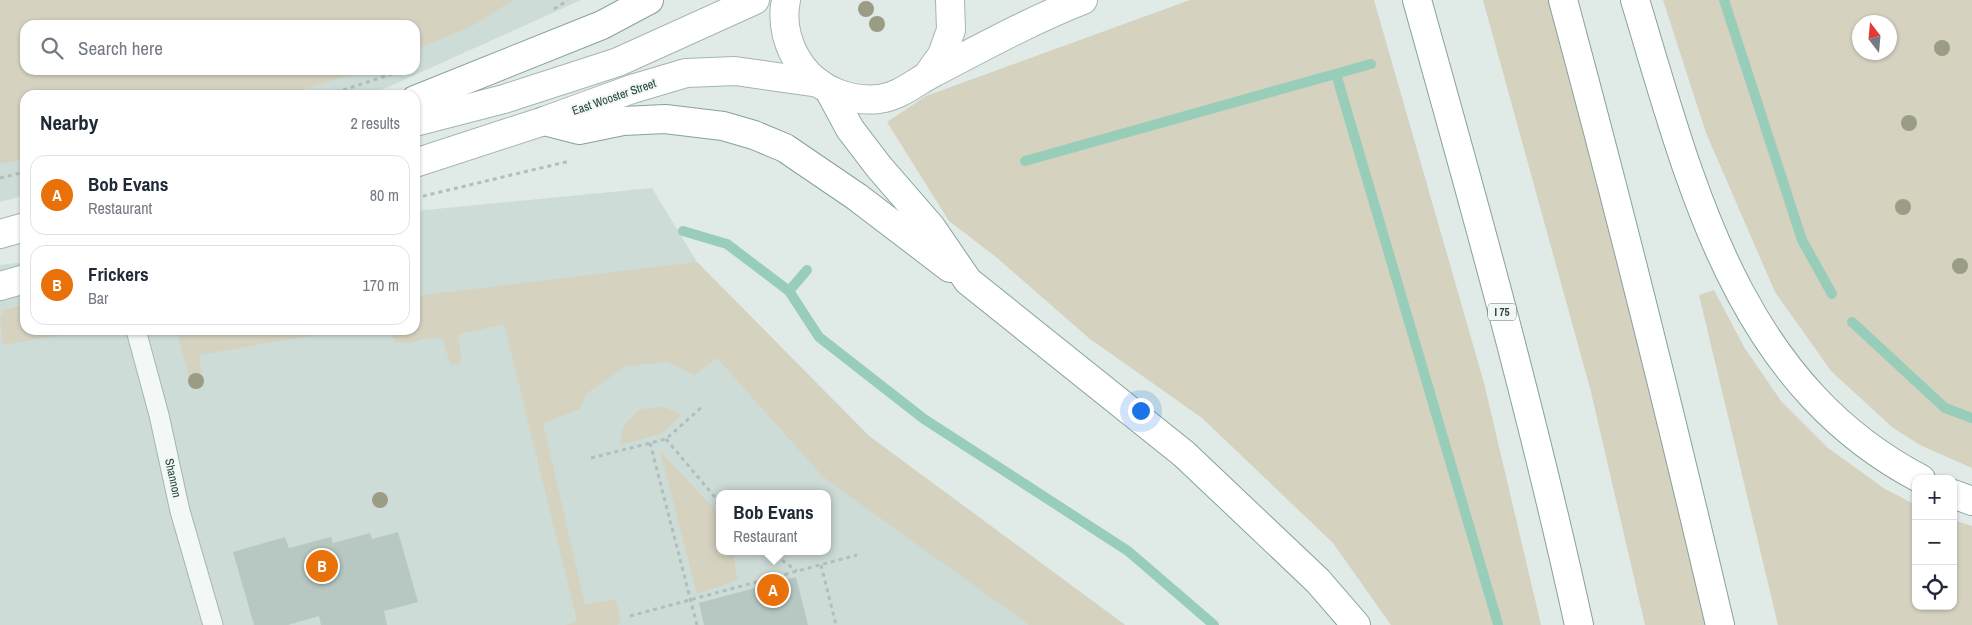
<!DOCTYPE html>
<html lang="en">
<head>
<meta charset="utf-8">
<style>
	body { margin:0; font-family:"Archivo Narrow",sans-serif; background:#f6f6f7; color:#1f2937 }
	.controls { position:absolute; right:15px; bottom:15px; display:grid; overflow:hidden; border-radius:10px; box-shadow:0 1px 4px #0004 }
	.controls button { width:45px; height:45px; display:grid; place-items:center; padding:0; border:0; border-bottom:1px solid #e0e1e3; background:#fff; color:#1f2937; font:25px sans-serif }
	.compass { position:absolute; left:1852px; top:15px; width:45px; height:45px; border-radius:50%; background:#fff; box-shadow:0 1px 4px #0004; rotate:344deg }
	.you { position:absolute; left:1140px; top:410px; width:18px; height:18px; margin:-12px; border:4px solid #fff; border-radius:50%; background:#1a73e8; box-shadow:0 0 0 8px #1a73e833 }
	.badge { display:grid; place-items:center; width:32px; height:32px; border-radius:50%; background:#0f766e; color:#fff; font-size:16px; font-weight:700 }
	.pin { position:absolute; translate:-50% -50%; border:2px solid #fff; box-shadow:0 1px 5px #0006 }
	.popup { position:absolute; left:716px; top:490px; width:115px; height:65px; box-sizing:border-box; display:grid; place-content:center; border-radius:10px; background:#fff; filter:drop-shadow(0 1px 4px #0005); font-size:16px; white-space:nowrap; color:#747a83 }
	.popup b { font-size:19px; color:#1f2937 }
	.popup::after { content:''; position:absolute; left:50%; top:100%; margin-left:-10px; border:10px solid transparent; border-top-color:#fff }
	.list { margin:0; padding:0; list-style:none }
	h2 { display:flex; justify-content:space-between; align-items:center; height:65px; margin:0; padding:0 20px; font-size:21px }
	h2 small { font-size:16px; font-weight:400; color:#747a83 }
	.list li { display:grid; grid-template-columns:32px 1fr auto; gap:15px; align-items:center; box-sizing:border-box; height:80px; margin:0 10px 10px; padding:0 10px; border:1px solid #e0e1e3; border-radius:15px }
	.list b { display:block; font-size:19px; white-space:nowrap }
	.list p { margin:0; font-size:16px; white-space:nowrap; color:#747a83 }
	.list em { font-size:16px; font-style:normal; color:#747a83 }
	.icon { flex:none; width:28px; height:28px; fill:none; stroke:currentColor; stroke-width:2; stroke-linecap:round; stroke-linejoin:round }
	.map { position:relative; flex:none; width:1972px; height:625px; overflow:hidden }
	.search { position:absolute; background:#fff; box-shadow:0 1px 4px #0004; left:20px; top:20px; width:400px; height:55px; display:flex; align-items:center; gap:12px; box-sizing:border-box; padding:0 18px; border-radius:15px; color:#747a83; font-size:19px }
	.panel { position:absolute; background:#fff; box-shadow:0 1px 4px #0004; left:20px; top:90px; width:400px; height:245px; border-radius:15px }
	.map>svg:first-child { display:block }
	.built { fill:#cedcd8; fill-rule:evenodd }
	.green { fill:#d5d2c0; fill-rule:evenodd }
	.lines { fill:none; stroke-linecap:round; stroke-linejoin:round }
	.stream { stroke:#98cdba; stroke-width:10 }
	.building { fill:#b7c8c3 }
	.lane-casing { stroke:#a5b5b0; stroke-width:21 }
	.secondary-casing { stroke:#a5b5b0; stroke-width:30 }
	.highway-casing { stroke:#86a29b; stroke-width:30 }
	.path { stroke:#b2bebb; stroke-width:3; stroke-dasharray:4 4; stroke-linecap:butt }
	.lane { stroke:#f3f8f7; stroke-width:19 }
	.secondary { stroke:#fff; stroke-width:28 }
	.highway { stroke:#fff; stroke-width:28 }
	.tree { fill:#9a9c84 }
	.labels { text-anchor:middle; stroke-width:4; stroke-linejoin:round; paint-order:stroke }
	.shield { fill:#f0f7f5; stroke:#637974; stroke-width:1 }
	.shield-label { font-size:11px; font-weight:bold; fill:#27433c }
	.street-label { font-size:12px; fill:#27433c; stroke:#f0f7f5 }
</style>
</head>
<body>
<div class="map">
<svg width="1972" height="625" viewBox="0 0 1972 625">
	<rect width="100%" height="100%" fill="#e0eae7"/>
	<g class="built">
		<path d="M 0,0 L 581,0 L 386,88 L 362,95 L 25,95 L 25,195 L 0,202 ZM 25,25 L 415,25 L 415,70 L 25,70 Z"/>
		<path d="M 652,188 L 697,262 L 869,436 L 1125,625 L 0,625 L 0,265 L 25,262 L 25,330 L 415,330 L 415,211 ZM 719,494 L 827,494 L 827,551 L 719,551 Z"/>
	</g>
	<g class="green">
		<polygon points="0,0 513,0 474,25 415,50 415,25 25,25 25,70 365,70 286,95 25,95 25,159 0,164"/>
		<polygon points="1190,0 1374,0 1484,383 1541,625 1391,625 1333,543 1202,418 1090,339 996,257 949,221 887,122 926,96"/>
		<polygon points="1483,0 1555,0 1718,625 1645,625 1591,392"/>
		<path d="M 1663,0 L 1972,0 L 1972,468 L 1920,445 L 1892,427 L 1831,371 L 1775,292 L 1706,133 ZM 1860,22 L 1890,22 L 1890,52 L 1860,52 Z"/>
		<path d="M 697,262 L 869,436 L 1125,625 L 1029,625 L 823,477 L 717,358 L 695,375 L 667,362 L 626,366 L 586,394 L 580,409 L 543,423 L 585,605 L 615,599 L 621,620 L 617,625 L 566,625 L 577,621 L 504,324 L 457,335 C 459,345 463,355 459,365 L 450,364 L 443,340 C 427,333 413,347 395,342 L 388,330 L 415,330 L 415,296 Z"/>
		<polygon points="1714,290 1744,347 1781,401 1828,448 1885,489 1916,505 1916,606 1953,606 1953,520 1972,526 1972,625 1778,625 1699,295"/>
		<polygon points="25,304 25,330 90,330 3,345 0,318 4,310"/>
		<polygon points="176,330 344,330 199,355 204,387 192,388"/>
		<polygon points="663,407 682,415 661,434 619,445 623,426 640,409"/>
		<polygon points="660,451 719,514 719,551 732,551 738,580 697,594"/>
	</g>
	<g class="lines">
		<g class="stream">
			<polyline points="1724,0 1802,240 1832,294"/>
			<polyline points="1336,74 1498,624"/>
			<polyline points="1025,161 1371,64"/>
			<polyline points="683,231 727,244 789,291 819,337 924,419 1128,551 1214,625"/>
			<polyline points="789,291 807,270"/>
			<polyline points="1852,322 1945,408 1972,418"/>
		</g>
	</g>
	<g class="building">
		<polygon points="398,532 418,602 384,611 387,625 321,625 319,616 288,625 254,625 233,552 285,537 289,548 331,537 333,543 370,533 372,539"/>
		<polygon points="796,577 808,625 704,625 699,603"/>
	</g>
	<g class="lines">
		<defs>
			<polyline id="lane" points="136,330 159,415 180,511 213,625"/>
			<g id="secondary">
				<path d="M 786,0 C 781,24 788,48 802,67 C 820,91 851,102 879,99 C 901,96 915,82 933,73 C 983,47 1032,20 1083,0"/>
				<polyline points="927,76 942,55 951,30 950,0"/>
				<polyline points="415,122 504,99 618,62 755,0"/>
				<polyline points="415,163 544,121 632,89 686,73 735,71 819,83"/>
				<polyline points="0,234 25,227"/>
				<polyline points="0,286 25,279"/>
			</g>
			<g id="highway">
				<path d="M 1417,0 C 1475,207 1533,415 1579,625"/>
				<path d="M 1563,0 C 1619,207 1671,416 1720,625"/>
				<path d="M 1635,0 C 1691,184 1736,382 1921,479"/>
				<polyline points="829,90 850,129 879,167 931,227 968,281 1184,454 1318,581 1356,625"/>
				<polyline points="415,100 602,25 649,0"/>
				<polyline points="544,121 579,130 623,121 665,119 723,126 754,135 785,148 857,197 950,268"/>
				<polyline points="1953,494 1972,501"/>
			</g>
		</defs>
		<use href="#lane" class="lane-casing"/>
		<use href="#secondary" class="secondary-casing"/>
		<use href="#highway" class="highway-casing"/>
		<g class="path">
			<polyline points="554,9 568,0"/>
			<polyline points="328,95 398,72"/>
			<polyline points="0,178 25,172"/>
			<polyline points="415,198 570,161"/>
			<polyline points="666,439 719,502"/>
			<polyline points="650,443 697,625"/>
			<polyline points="591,458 666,439 703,406"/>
			<polyline points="769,551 797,571"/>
			<polyline points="821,565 836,625"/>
			<polyline points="630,616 857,555"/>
		</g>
		<use href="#lane" class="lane"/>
		<use href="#secondary" class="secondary"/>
		<use href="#highway" class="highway"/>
	</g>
	<g class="tree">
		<circle cx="866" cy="9" r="8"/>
		<circle cx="877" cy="24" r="8"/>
		<circle cx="1942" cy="48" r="8"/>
		<circle cx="1909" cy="123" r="8"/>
		<circle cx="1903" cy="207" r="8"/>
		<circle cx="1960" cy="266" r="8"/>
		<circle cx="196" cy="381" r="8"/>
		<circle cx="380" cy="500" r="8"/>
	</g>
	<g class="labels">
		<rect class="shield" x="1488" y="303.5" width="28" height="17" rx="4"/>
		<g class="shield-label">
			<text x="1502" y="316">I 75</text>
		</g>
		<g class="street-label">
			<text transform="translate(614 97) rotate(-19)" y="4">East Wooster Street</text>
			<text transform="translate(173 478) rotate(78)" y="4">Shannon</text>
		</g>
	</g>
</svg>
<div class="controls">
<button>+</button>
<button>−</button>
<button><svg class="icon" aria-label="locate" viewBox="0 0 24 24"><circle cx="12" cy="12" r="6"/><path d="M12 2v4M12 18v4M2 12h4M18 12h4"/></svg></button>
</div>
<svg class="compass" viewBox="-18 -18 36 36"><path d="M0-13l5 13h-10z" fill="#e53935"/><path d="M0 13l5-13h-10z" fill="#747a83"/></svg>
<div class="you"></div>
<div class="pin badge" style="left:773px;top:590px;background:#e8710a">A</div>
<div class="popup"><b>Bob Evans</b>Restaurant</div>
<div class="pin badge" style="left:322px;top:566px;background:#e8710a">B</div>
<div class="search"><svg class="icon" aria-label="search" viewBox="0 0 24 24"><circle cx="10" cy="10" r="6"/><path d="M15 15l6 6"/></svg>Search here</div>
<section class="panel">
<h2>Nearby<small>2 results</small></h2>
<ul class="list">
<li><span class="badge" style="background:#e8710a">A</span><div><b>Bob Evans</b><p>Restaurant</p></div><em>80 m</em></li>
<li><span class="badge" style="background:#e8710a">B</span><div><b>Frickers</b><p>Bar</p></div><em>170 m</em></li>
</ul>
</section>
</div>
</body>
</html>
